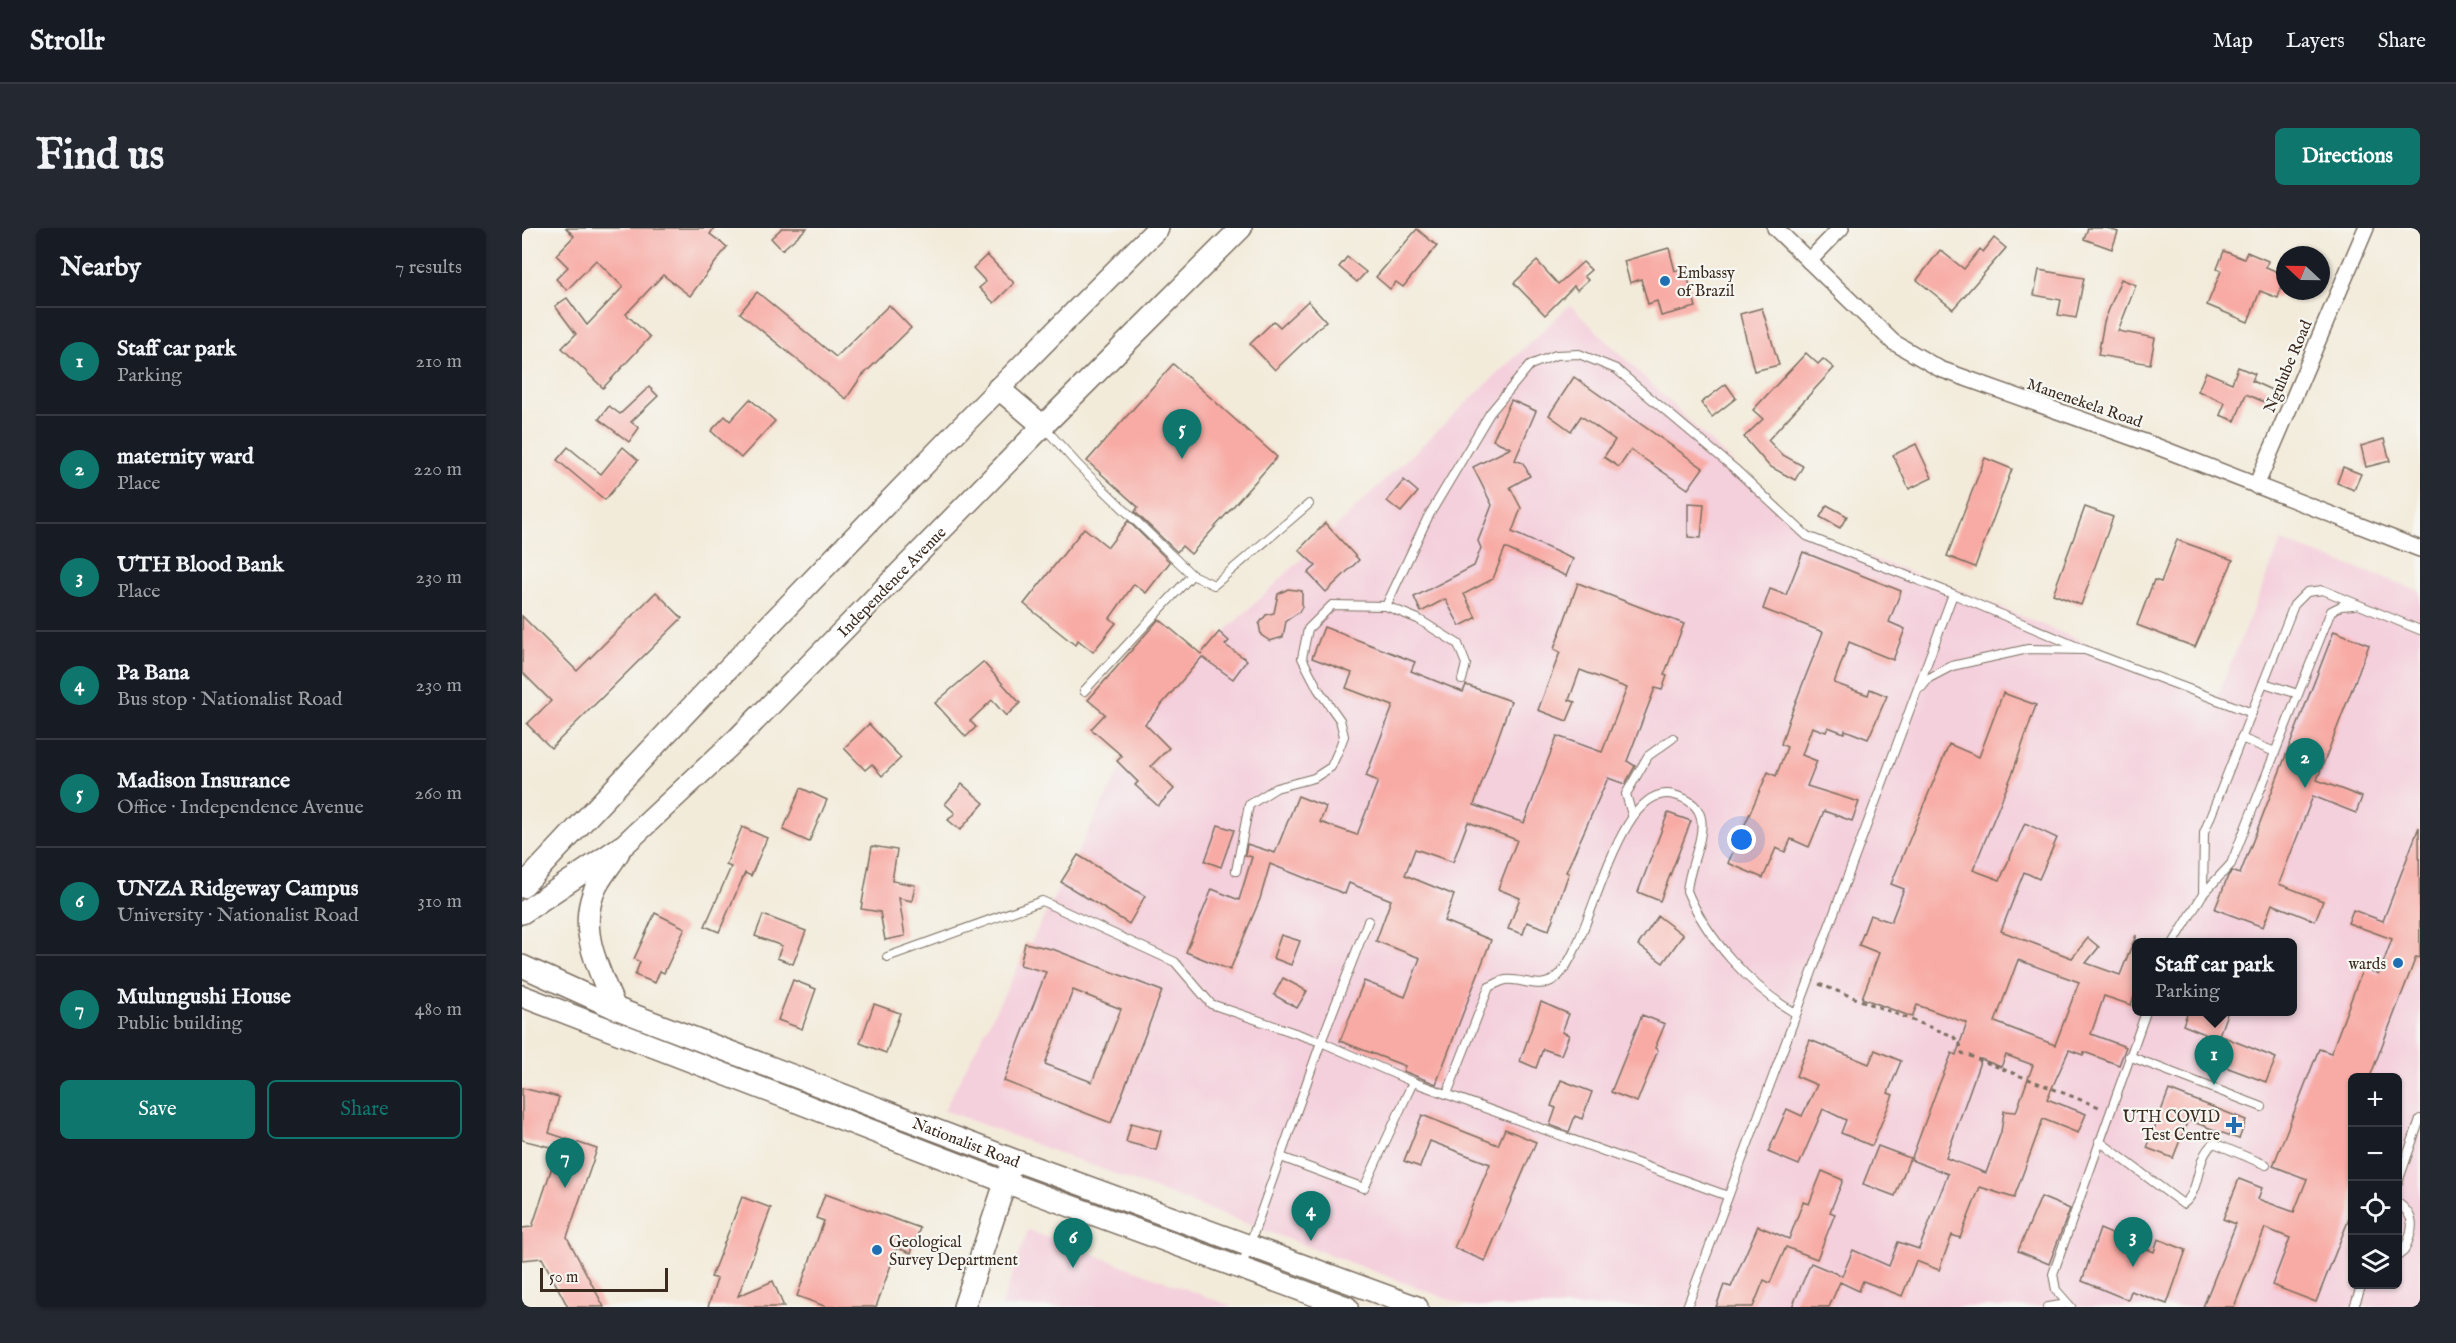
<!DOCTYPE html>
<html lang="en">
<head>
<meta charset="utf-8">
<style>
	body { margin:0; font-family:"IM FELL English",serif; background:#242831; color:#f1f3f6 }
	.controls { position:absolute; right:18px; bottom:18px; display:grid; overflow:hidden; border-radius:9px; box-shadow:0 2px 4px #0004 }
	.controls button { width:54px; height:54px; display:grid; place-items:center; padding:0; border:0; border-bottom:2px solid #363941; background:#171b24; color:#f1f3f6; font:30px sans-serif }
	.compass { position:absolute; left:1754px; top:18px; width:54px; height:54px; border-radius:50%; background:#171b24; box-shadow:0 2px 4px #0004; rotate:292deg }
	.scale { position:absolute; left:18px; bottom:15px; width:128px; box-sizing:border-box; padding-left:6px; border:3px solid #3b2a1e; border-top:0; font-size:16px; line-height:21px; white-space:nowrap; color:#3b2a1e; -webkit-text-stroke:4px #f6f6f2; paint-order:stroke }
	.you { position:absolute; left:1220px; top:612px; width:21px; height:21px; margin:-15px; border:4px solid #fff; border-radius:50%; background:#1a73e8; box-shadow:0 0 0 9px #1a73e833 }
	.badge { display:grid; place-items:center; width:39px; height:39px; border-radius:50%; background:#0f766e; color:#fff; font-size:20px; font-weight:700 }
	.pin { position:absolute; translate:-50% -50px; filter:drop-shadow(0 2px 3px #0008) }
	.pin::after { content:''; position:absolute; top:32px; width:21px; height:18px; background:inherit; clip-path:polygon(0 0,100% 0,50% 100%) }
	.popup { position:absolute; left:1610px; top:710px; width:165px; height:78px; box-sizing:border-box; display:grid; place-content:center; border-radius:9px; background:#171b24; filter:drop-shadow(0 2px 4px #0005); font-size:20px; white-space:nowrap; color:#9ea1a6 }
	.popup b { font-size:22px; color:#f1f3f6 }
	.popup::after { content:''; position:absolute; left:50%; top:100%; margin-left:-12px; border:12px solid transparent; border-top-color:#171b24 }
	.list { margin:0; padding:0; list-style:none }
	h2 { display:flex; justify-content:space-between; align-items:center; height:78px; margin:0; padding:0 24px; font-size:26px }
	h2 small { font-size:20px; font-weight:400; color:#9ea1a6 }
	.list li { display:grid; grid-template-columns:39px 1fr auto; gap:18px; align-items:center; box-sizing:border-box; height:108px; padding:0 24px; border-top:2px solid #363941 }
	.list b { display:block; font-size:22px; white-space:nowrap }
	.list p { margin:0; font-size:20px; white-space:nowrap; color:#9ea1a6 }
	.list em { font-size:20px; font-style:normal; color:#9ea1a6 }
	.actions { display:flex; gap:12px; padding:18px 24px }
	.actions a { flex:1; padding:14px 0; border:2px solid #0f766e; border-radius:9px; text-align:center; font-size:21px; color:#0f766e }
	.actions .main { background:#0f766e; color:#fff }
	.icon { flex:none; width:33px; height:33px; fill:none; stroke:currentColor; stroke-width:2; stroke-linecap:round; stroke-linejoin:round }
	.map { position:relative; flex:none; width:1898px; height:1079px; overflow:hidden; border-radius:9px }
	header { display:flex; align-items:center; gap:36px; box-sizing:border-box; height:84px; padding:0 30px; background:#171b24; border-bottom:2px solid #363941 }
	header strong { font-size:28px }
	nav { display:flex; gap:33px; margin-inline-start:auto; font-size:21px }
	.intro { display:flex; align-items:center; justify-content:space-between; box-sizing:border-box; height:144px; padding:0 36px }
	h1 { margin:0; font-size:42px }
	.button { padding:15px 27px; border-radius:9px; background:#0f766e; color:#fff; font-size:21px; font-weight:700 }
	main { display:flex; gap:36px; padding:0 36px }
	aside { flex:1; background:#171b24; border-radius:9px; box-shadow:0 2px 4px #0004 }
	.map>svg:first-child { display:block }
	.built { fill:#f4cfdc; fill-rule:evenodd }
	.building { fill:#f8aba5; fill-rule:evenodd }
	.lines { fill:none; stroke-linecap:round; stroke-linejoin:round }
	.service-casing { stroke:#7b6e60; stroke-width:10 }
	.minor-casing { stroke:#7b6e60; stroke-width:18 }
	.secondary-casing { stroke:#7b6e60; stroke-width:24 }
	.path { stroke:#7b6e60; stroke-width:3; stroke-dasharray:4.5 4.5; stroke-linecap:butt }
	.service { stroke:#fff; stroke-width:8 }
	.minor { stroke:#fff; stroke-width:15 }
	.secondary { stroke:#fff; stroke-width:21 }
	.poi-dot { fill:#1f6fb2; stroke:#f6f6f2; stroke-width:2 }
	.labels { text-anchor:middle; stroke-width:4.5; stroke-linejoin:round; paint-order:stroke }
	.poi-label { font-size:16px; fill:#3b2a1e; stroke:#f6f6f2; text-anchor:start }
	.street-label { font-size:16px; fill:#3b2a1e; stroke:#f6f6f2 }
</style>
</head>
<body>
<header>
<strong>Strollr</strong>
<nav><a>Map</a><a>Layers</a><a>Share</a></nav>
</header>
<div class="intro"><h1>Find us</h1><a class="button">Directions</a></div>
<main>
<aside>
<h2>Nearby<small>7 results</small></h2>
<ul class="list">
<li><span class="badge">1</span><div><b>Staff car park</b><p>Parking</p></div><em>210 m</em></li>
<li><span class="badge">2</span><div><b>maternity ward</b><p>Place</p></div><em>220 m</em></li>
<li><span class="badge">3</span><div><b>UTH Blood Bank</b><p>Place</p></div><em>230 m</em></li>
<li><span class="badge">4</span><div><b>Pa Bana</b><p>Bus stop · Nationalist Road</p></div><em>230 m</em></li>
<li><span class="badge">5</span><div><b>Madison Insurance</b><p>Office · Independence Avenue</p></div><em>260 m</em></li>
<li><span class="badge">6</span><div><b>UNZA Ridgeway Campus</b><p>University · Nationalist Road</p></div><em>310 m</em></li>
<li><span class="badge">7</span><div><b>Mulungushi House</b><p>Public building</p></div><em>480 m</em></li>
</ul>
<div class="actions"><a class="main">Save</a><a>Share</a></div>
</aside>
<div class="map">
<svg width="1898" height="1079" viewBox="0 0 1898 1079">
	<rect width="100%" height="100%" fill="#f6f6f2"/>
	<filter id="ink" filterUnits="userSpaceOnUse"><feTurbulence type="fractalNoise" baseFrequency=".0167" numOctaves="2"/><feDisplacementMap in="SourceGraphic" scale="12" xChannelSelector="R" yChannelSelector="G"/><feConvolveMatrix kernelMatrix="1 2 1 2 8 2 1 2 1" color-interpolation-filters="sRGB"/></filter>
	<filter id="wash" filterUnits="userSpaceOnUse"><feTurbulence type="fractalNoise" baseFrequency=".008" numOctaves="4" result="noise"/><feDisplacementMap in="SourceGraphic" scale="24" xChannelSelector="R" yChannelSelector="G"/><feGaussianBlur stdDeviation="1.35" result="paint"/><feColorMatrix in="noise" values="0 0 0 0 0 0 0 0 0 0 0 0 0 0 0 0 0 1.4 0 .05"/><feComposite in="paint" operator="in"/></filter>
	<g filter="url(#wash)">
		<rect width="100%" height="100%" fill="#f3ebda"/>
		<g class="built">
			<path d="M 1048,77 L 1282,305 L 1434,361 L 1695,469 L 1759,313 L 1898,363 L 1898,1079 L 947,1079 L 422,882 L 638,465 ZM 1614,714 L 1770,714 L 1770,784 L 1614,784 ZM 1830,850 L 1876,850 L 1876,1056 L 1830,1056 Z"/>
			<polygon points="506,1002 712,1079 479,1079"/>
		</g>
		<g id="blocks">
			<g class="building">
				<polygon points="44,0 192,0 188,6 205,19 168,68 141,47 104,86 128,109 81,160 40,120 54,106 33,78 45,70 65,97 101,59 74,32 45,62 34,51 46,39 34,27 52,8"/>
				<polygon points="260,0 285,0 260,22 249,10"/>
				<polygon points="1566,0 1585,0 1596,4 1590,21 1562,11"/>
				<polygon points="895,1 915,18 881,59 874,54 868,61 854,49"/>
				<polygon points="1472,10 1484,20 1431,81 1395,52 1418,22 1442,41 1458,21 1461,24"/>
				<polygon points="1147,20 1153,43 1163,40 1174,79 1139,88 1135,73 1126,76 1119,51 1108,55 1102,33"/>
				<polygon points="1702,23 1722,31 1725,24 1746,33 1744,39 1763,47 1756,70 1738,63 1726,94 1685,77 1699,43 1695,41"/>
				<polygon points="465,27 492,55 472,75 457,60 464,54 451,40"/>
				<polygon points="825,29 844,44 835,54 817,39"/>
				<polygon points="1015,33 1036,56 1061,34 1069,42 1062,48 1066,52 1055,62 1052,58 1023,87 992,55"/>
				<polygon points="1517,42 1562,50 1554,90 1536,87 1539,72 1512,67"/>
				<polygon points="1599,51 1614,57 1596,103 1633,110 1628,136 1576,127 1582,94"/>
				<polygon points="235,64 314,129 367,77 389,100 339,149 324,171 218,85"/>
				<polygon points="786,73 804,93 753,142 728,116 752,93 758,99"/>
				<polygon points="1240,80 1257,137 1232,143 1218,86"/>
				<polygon points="1284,125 1296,136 1301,131 1312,140 1246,212 1259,226 1281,238 1273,252 1247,238 1222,209 1241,191 1231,182"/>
				<polygon points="651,136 755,229 669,326 660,318 655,324 613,284 616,279 565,233"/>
				<polygon points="1716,139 1733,146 1730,153 1756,165 1751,178 1724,166 1713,193 1698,187 1703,175 1676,163 1684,144 1710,155"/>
				<polygon points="1052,149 1181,240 1166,261 1109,222 1097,239 1082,229 1093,212 1059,188 1049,203 1027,187"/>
				<polygon points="1204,156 1214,170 1190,189 1179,175"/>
				<polygon points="127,159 136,168 109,194 117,200 107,214 77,191 87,178 98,186"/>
				<polygon points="228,171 253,193 219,230 189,203 203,188 208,193"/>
				<polygon points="989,172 1014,183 993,232 1001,235 1008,248 988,259 999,280 990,304 1051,331 1044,348 983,320 971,351 942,366 954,390 938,398 923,371 899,384 892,369 952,338 959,320 956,313 970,277 951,239 989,220 971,212"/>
				<polygon points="1862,211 1868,233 1844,239 1839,218"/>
				<polygon points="1394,216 1410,250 1387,261 1371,227"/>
				<polygon points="46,219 79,246 101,219 116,232 83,272 35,232"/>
				<polygon points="1463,230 1490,241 1453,339 1425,328"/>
				<polygon points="1821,239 1839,246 1832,262 1815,255"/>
				<polygon points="882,252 896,264 879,284 865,273"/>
				<polygon points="1166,275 1182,276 1179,310 1166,309"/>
				<polygon points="1305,277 1325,288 1318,300 1298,289"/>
				<polygon points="1563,279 1591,289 1559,377 1531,366"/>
				<polygon points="606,293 648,334 624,365 612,356 588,390 594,395 571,424 556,412 553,417 502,376 562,300 586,319"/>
				<polygon points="803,295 837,332 804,364 786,345 794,338 777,322"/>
				<polygon points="1655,312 1711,332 1673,419 1615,397 1632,352 1639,354"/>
				<polygon points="1281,324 1379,363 1367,394 1383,401 1371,432 1327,414 1312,455 1346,467 1348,461 1365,468 1346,511 1323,502 1322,505 1306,499 1304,504 1290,499 1280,527 1295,533 1285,558 1337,574 1330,593 1302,583 1287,619 1269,611 1263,624 1254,620 1241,650 1206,635 1246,544 1254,548 1265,519 1259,516 1267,491 1301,404 1241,381 1248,361 1264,367"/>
				<polygon points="1056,355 1162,396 1142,447 1145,448 1140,462 1133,460 1105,533 1113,538 1103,556 1086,550 1044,644 1047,645 1027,702 1005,694 1001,706 986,701 998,670 976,661 995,612 946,594 931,634 893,621 883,647 932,667 922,693 969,712 914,856 881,843 883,838 818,813 842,753 883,769 898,730 854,713 869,672 827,655 823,666 748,636 738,671 708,742 664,724 690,661 717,672 730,629 723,627 725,616 753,625 776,568 804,579 798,594 835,607 856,553 844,548 871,478 824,460 830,445 790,430 802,399 893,434 889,443 941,464 944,457 989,473 952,577 1002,595 1035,508 1080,524 1105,460 1058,442 1047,472 1053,474 1045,493 1016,482 1038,424 1032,421"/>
				<polygon points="766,361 780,363 780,379 777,384 764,393 761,409 748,413 739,407 737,396 744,387 752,385 756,366"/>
				<polygon points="134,364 160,390 29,520 5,496 29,473 0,444 0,388 55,443"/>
				<polygon points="637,391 679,426 697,404 707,413 703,417 725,432 711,451 680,429 623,496 647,520 629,538 652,561 636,578 613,557 616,554 595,533 600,528 569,501 583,486 566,472"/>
				<polygon points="1812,403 1847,417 1795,552 1840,569 1834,585 1791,568 1757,656 1801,673 1793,693 1750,676 1741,699 1693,681 1706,648 1710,643 1718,646"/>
				<polygon points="461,434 498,475 484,488 470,472 448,493 454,499 444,509 413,475"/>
				<path d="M 1481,465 L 1514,477 L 1491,544 L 1451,642 L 1478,652 L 1503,595 L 1535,610 L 1517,651 L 1502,644 L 1479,703 L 1550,730 L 1566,710 L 1577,719 L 1564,735 L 1598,747 L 1614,707 L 1614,763 L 1609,777 L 1582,768 L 1569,806 L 1604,819 L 1597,837 L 1562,824 L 1561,827 L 1547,822 L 1525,871 L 1564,886 L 1556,905 L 1521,891 L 1492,970 L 1458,959 L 1438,1010 L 1430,1007 L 1417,1042 L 1394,1033 L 1380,1068 L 1341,1053 L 1337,1063 L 1318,1054 L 1307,1079 L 1270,1079 L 1289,1035 L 1320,1048 L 1331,1022 L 1367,1038 L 1376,1014 L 1397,1021 L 1426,946 L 1389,932 L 1414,864 L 1430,825 L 1434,827 L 1445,795 L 1395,777 L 1390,789 L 1340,770 L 1357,725 L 1337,717 L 1348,687 L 1369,694 L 1382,661 L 1369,656 L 1427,516 L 1457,529 ZM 1496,732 L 1557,754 L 1533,817 L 1473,794 ZM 1484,827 L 1511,837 L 1494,884 L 1482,883 L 1479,904 L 1464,945 L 1424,930 L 1459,831 L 1479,839 Z"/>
				<polygon points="347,496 379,530 360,548 350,536 343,542 322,520"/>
				<polygon points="440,556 462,575 438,602 426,592 433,585 423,576"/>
				<polygon points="279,560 305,572 287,614 261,602"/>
				<polygon points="1146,585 1169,593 1138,673 1116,664"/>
				<polygon points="696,597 712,602 699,639 683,633"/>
				<polygon points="220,599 245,610 229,648 223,645 197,704 183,698 209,639 204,637"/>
				<polygon points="1897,599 1898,730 1894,729 1848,849 1830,849 1830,983 1794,1074 1750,1057 1768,1010 1743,1000 1712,1079 1681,1079 1714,996 1701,991 1717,951 1740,960 1736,971 1772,984 1785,951 1751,938 1797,821 1809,825 1841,740 1857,746 1870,711 1826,695 1831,682 1861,693"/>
				<polygon points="350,618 375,622 370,653 393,657 390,673 377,670 383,708 363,712 358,684 339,681"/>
				<polygon points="556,627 623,668 607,696 539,654"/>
				<polygon points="133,685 163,700 142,745 138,743 133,755 113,747 118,734 112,731"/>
				<polygon points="241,687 284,703 271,736 255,730 260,718 233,708"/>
				<polygon points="1136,688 1161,707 1141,735 1116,717"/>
				<polygon points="759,707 778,713 769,737 751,730"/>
				<path d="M 503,715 L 533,722 L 640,763 L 589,895 L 482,853 L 524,744 L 498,737 ZM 551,762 L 599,781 L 570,854 L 523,836 Z"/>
				<polygon points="761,750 785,763 775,780 752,767"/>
				<polygon points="271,752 294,761 280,801 256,792"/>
				<polygon points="1019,774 1047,786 1040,804 1047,807 1039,827 1021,821 1014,840 998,833"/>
				<polygon points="352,776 378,785 364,825 338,815"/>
				<polygon points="1666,783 1706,783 1697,807 1754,830 1744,854 1674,828 1683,806 1661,797"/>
				<polygon points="1120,787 1143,796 1133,820 1136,822 1115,874 1089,864"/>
				<polygon points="1288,812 1347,836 1353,822 1379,833 1366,865 1371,867 1350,918 1319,905 1324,892 1301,881 1277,937 1246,924 1265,881 1280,888 1295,857 1274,848"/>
				<polygon points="1039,852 1070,864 1060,891 1053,888 1047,904 1028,897 1034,880 1029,878"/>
				<polygon points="0,860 37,869 27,905 75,921 45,1009 82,1079 46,1079 20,1030 0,1032 0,1000 10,999 36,921 0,912"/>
				<polygon points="1647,862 1724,892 1717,911 1666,892 1651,930 1625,920"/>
				<polygon points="900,887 976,917 983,901 1014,914 963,1033 932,1020 968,936 908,913 898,939 882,933"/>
				<polygon points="609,895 639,903 634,922 604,914"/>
				<polygon points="1356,918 1388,930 1373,968 1341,956"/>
				<polygon points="1300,943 1321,952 1308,984 1313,986 1295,1031 1264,1019 1248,1055 1242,1052 1231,1079 1194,1079 1202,1057 1209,1059 1236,998 1267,1011 1281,974 1287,976"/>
				<polygon points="303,966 398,1000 389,1025 375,1020 354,1079 305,1079 275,1068 302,993 294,990"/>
				<polygon points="220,969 249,980 216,1068 251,1053 262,1079 186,1079 195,1051 189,1049"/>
				<polygon points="1519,969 1548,981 1527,1036 1496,1023"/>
				<polygon points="1578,1001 1632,1024 1636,1011 1664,1022 1645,1076 1609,1063 1606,1072 1560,1053"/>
			</g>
		</g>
	</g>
	<g filter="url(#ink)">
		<use href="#blocks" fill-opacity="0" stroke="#7b6e60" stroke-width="1.5"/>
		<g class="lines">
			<defs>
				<g id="service">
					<polyline points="522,199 556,237 670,347 692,357 787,276"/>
					<polyline points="864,378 906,289 968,185 1008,137 1034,127 1057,126 1094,141 1213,241 1285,308 1431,366 1563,422"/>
					<polyline points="1742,455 1776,466"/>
					<polyline points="1400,459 1407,450 1430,438 1506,421 1563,422 1730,485"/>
					<polyline points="562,463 670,347"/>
					<polyline points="1719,510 1753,524"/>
					<polyline points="1110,587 1104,566 1126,528 1151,510"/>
					<polyline points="714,643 727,577 754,560 792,550 809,539 817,521 822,508 818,492 796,461 780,430 786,401 810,377 864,378 896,391 936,416 944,436 940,452"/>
					<polyline points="1681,666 1682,605 1772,377 1785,364 1801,362 1898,402"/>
					<polyline points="1652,714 1681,666 1709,636 1809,383 1819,378 1832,377"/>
					<polyline points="365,729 520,673 653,734 689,776 799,814 891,854 1206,968"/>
					<polyline points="1607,828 1740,879"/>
					<path d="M 925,866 L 967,759 C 972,757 978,753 984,752 C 1001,750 1019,764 1036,748 C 1070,716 1094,552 1152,567 C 1204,580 1167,628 1165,663 C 1185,711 1229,759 1273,785"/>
					<path d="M 1577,913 L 1661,976 C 1680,963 1672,930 1692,915 L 1744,937"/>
					<polyline points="759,929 842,960 891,854"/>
					<polyline points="1876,954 1898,891"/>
					<path d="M 1876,975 C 1896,990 1891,1002 1882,1023 L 1876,1028"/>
					<polyline points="720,1038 799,814 846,693"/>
					<polyline points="1165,1079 1431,366"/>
					<polyline points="1525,1079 1546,1076"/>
					<polyline points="1549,1079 1534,1062 1531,1046 1624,784"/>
					<polyline points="1832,1079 1840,1056"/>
				</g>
				<g id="minor">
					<polyline points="1253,0 1371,114 1418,141 1631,217 1898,321"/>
					<polyline points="1287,33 1319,0"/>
					<polyline points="1734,258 1844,0"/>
				</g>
				<g id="secondary">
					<polyline points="476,160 521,198"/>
					<path d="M 0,659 C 208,436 420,216 636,0"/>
					<path id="s1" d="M 0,685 L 103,616 L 216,510 L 521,198 L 719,0"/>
					<path id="s2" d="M 0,738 L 93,780 L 492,932 L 895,1079"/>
					<polyline points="0,768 483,954 825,1079"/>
					<path d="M 93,780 C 77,742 54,701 74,659 C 80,647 90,636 97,624"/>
					<polyline points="442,1079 488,940"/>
				</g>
			</defs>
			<use href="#service" class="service-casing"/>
			<use href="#minor" class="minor-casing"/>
			<use href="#secondary" class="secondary-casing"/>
			<polyline class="path" points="1297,756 1431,808 1438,816 1440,825 1577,879"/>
			<use href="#service" class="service"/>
			<use href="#minor" class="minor"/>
			<use href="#secondary" class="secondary"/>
		</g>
	</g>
	<g class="poi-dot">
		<circle cx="1143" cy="53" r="6"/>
		<circle cx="1876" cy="735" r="6"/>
		<path d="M1709 888h6v6h6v6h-6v6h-6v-6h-6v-6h6z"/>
		<circle cx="355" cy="1022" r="6"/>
	</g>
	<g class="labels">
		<g class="poi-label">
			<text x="1155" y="50">Embassy<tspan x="1155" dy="18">of Brazil</tspan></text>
			<text x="1864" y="741" text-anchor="end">wards</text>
			<text x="1698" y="894" text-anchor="end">UTH COVID<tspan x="1698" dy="18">Test Centre</tspan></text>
			<text x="367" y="1019">Geological<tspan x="367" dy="18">Survey Department</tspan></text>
		</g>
		<g class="street-label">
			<text transform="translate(1765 138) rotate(-67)" y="6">Ngulube Road</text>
			<text transform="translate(1563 174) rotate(19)" y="6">Manenekela Road</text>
			<text dy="6" stroke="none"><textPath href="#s1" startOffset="498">Independence Avenue</textPath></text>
			<text dy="6" stroke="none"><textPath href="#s2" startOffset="478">Nationalist Road</textPath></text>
		</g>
	</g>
</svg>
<div class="controls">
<button>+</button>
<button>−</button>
<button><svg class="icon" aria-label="locate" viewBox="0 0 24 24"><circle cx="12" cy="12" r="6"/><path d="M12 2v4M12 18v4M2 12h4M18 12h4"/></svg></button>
<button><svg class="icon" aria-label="layers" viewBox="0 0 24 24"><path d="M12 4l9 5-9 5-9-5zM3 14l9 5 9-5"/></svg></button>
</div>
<svg class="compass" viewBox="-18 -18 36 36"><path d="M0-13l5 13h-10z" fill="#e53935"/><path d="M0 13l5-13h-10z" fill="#9ea1a6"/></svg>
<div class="scale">50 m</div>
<div class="you"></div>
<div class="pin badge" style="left:1692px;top:857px">1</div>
<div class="popup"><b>Staff car park</b>Parking</div>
<div class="pin badge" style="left:1783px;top:560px">2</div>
<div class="pin badge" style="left:1611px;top:1039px">3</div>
<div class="pin badge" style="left:789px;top:1013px">4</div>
<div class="pin badge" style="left:660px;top:231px">5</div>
<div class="pin badge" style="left:551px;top:1040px">6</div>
<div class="pin badge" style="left:43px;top:960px">7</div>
</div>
</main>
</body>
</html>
